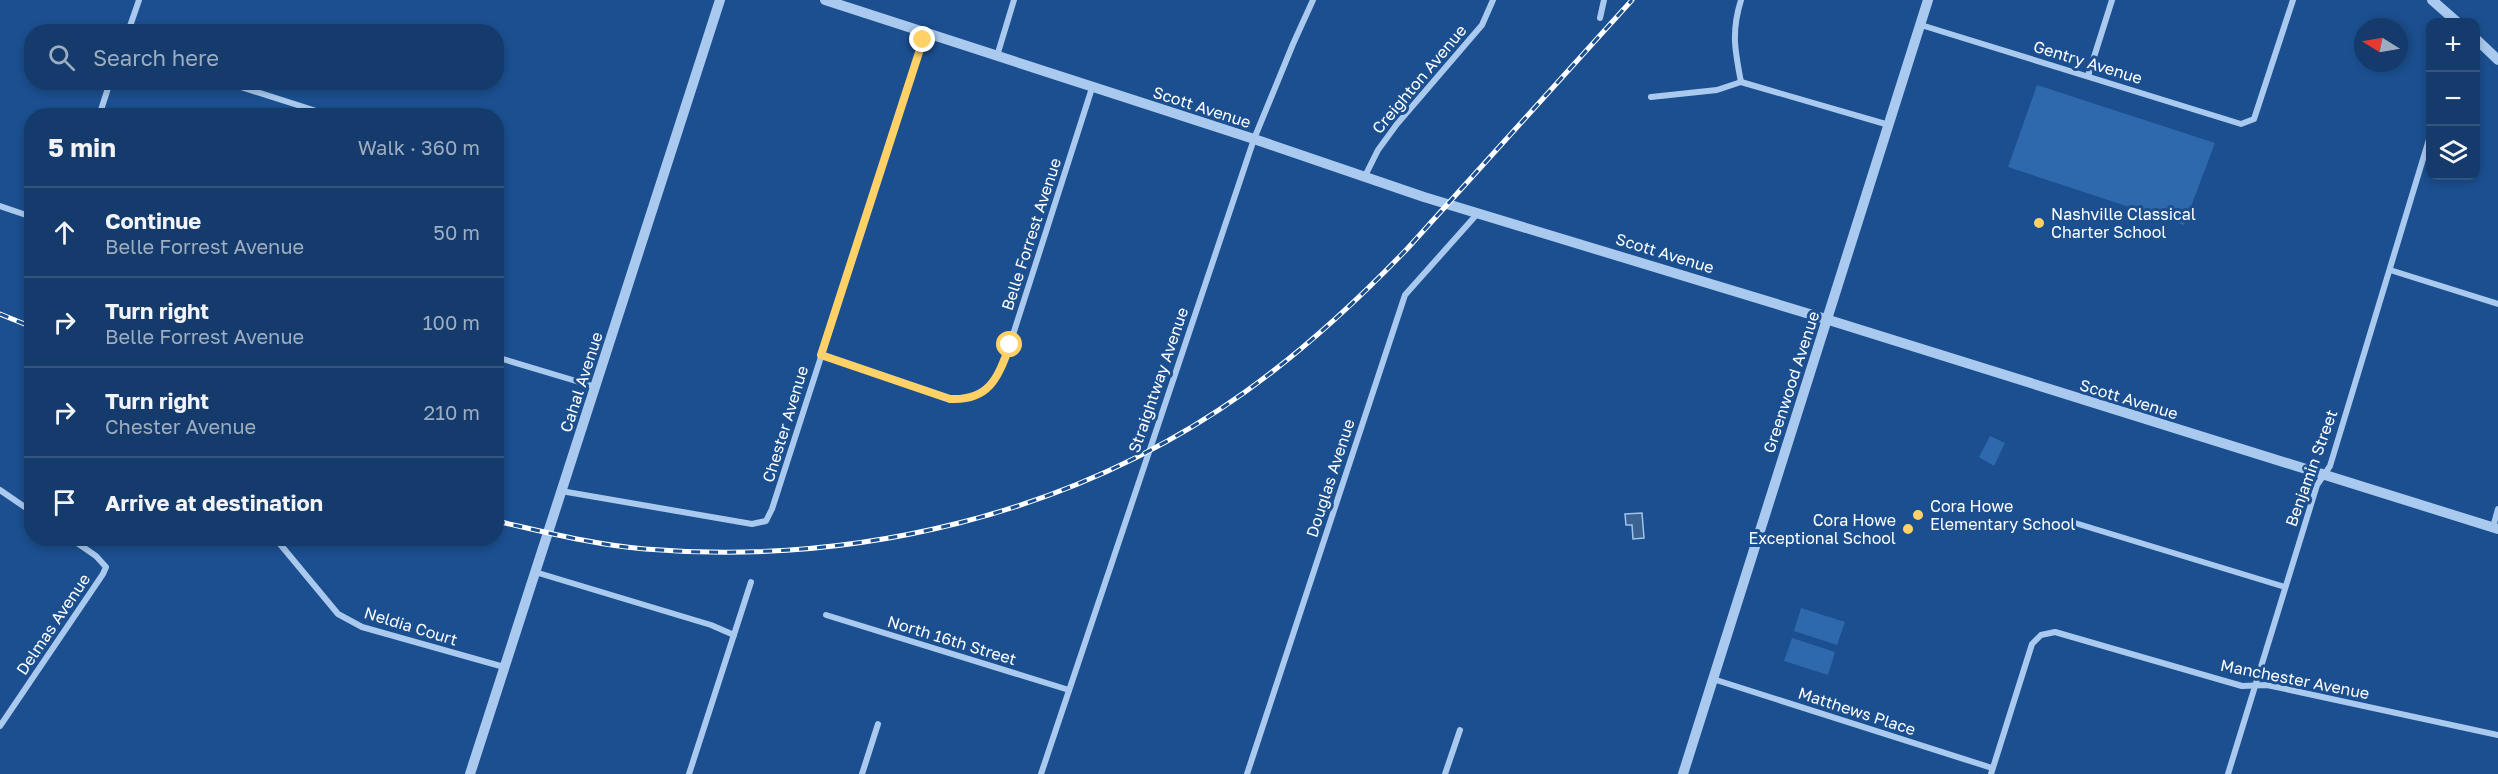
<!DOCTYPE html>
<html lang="en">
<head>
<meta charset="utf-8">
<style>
	body { margin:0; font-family:"Golos Text",sans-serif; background:#214673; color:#f1f3f6 }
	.controls { position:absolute; right:18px; top:18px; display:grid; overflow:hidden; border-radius:12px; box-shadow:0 3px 9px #0003 }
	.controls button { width:54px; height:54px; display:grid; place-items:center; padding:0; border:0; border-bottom:2px solid #33557e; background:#143b6b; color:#f1f3f6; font:30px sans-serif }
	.compass { position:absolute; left:2354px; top:18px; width:54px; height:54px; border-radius:50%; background:#143b6b; box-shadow:0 3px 9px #0003; rotate:281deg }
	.stop { position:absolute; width:18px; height:18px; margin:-14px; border:4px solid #ffd166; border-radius:50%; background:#fff }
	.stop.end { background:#ffd166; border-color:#fff; box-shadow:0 2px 6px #0008 }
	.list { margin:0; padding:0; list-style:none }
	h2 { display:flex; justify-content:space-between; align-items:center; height:78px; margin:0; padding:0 24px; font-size:26px }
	h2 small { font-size:20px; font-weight:400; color:#9dadc1 }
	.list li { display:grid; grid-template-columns:39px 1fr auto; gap:18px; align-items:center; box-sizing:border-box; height:90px; padding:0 24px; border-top:2px solid #33557e }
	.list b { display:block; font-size:22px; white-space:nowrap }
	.list p { margin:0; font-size:20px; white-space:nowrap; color:#9dadc1 }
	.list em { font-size:20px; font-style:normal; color:#9dadc1 }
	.icon { flex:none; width:33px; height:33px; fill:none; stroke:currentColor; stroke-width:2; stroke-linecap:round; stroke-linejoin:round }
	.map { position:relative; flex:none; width:2498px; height:774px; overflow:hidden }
	.search { position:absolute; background:#143b6b; box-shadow:0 3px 9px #0003; left:24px; top:24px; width:480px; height:66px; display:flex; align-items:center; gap:15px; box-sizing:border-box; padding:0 21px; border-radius:24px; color:#9dadc1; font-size:22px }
	.panel { position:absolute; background:#143b6b; box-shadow:0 3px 9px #0003; left:24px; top:108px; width:480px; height:438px; border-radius:24px }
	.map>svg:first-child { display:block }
	.green { fill:#2e69ad }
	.water { fill:#3c6290; stroke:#9cc4f0; stroke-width:1.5 }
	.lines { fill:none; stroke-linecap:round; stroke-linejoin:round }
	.minor { stroke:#a9c9ee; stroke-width:6 }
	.tertiary { stroke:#a9c9ee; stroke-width:10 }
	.rail-casing { stroke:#fff; stroke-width:5 }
	.rail { stroke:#1b4f8f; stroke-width:3; stroke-dasharray:9; stroke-linecap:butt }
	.route { stroke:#ffd166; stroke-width:8 }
	.poi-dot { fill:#ffd166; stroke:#1b4f8f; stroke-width:2 }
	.labels { text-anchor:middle; stroke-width:6; stroke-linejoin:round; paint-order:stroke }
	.street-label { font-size:16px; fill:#fff; stroke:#1b4f8f }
	.poi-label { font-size:16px; fill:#fff; stroke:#1b4f8f; text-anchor:start }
</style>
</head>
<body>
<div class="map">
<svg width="2498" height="774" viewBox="0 0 2498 774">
	<rect width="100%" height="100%" fill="#1b4f8f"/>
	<g class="green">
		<polygon points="2037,85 2215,143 2184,225 2008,167"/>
		<polygon points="1990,436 2005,443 1994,466 1979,457"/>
		<polygon points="1801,608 1845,622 1837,645 1794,631"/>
		<polygon points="1792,638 1835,652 1828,675 1784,661"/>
	</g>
	<polygon class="water" points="1642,513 1644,538 1633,539 1632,525 1626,525 1625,514"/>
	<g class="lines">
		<g class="minor">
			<path d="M 1741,0 C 1731,32 1735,51 1741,82"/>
			<polyline points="1600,18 1604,0"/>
			<polyline points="1921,25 2241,124 2254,119 2293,0"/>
			<polyline points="128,32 139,0"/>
			<polyline points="997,56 1014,0"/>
			<polyline points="2088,76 2112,0"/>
			<polyline points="225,82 332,116"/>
			<polyline points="1651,97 1717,90 1741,82 1889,125"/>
			<polyline points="99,116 110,82"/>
			<polyline points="496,170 500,179 496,192"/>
			<polyline points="1365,176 1378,150 1397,124 1482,25 1493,0"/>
			<polyline points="0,206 32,217"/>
			<polyline points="2390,270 2498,304"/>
			<path d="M 821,355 L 950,399 C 989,401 998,377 1010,344 L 1092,88"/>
			<polyline points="496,357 596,387"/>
			<polyline points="0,490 32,512"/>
			<polyline points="561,491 752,524 766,521 772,509 925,34"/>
			<polyline points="2075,523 2285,587"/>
			<polyline points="2493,527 2498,509"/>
			<polyline points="275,538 338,614 362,627 504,667"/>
			<polyline points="535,572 711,625 734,635"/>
			<polyline points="826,615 1069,690"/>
			<polyline points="1713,679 1992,768"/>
			<polyline points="0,726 103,574 106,567 96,556 70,538"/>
			<polyline points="689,774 751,582"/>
			<polyline points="862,774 878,724"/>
			<polyline points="1041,774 1254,139 1293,44 1313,0"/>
			<polyline points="1247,774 1405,295 1478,213"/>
			<polyline points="1445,774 1460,730"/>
			<polyline points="1991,774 2032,644 2041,635 2055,632 2242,686 2267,685 2498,735"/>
			<polyline points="2228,774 2317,485 2330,466 2430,136"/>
		</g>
		<g class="tertiary">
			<polyline points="825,0 1254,139 1424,197 1816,316 2498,529"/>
			<polyline points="2432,0 2457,22"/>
			<polyline points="2476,39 2498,60"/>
			<polyline points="470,774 720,0"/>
			<polyline points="1683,774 1928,0"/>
		</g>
		<defs>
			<g id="rail">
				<polyline points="0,314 32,327"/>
				<path d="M 496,521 C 545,532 595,545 645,549 C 854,566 1073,515 1245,392 C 1304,350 1357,301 1407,249 L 1632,0"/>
			</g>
		</defs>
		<use href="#rail" class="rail-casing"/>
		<use href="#rail" class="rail"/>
	</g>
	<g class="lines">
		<path class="route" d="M 923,40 L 821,355 L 950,399 C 990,401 998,377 1010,345"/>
	</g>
	<g class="poi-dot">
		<circle cx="2039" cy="223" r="6"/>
		<circle cx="1918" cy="515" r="6"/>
		<circle cx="1908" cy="529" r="6"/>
	</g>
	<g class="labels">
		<g class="street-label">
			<text transform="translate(2088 62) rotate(17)" y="6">Gentry Avenue</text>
			<text transform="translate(1419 79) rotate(-50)" y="6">Creighton Avenue</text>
			<text transform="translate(1202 107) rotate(18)" y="6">Scott Avenue</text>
			<text transform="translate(1031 234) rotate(-72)" y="6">Belle Forrest Avenue</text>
			<text transform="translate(1665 253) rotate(17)" y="6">Scott Avenue</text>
			<text transform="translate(1158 380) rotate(-71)" y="6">Straightway Avenue</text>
			<text transform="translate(581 382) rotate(-72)" y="6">Cahal Avenue</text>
			<text transform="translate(1791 382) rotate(-72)" y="6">Greenwood Avenue</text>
			<text transform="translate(2129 399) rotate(17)" y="6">Scott Avenue</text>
			<text transform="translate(785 424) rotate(-73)" y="6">Chester Avenue</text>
			<text transform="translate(2311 468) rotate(-70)" y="6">Benjamin Street</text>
			<text transform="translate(1330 478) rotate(-72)" y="6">Douglas Avenue</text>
			<text transform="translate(53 624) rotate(-56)" y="6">Delmas Avenue</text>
			<text transform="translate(411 626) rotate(17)" y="6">Neldia Court</text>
			<text transform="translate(952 640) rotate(17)" y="6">North 16th Street</text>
			<text transform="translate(2295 679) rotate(11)" y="6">Manchester Avenue</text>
			<text transform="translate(1857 711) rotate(18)" y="6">Matthews Place</text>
		</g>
		<g class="poi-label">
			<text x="2051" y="220">Nashville Classical<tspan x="2051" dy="18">Charter School</tspan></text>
			<text x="1930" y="512">Cora Howe<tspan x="1930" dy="18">Elementary School</tspan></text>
			<text x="1896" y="526" text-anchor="end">Cora Howe<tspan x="1896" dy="18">Exceptional School</tspan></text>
		</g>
	</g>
</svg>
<div class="controls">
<button>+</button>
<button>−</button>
<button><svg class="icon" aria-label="layers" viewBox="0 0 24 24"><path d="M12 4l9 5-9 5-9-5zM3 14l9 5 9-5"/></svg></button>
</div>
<svg class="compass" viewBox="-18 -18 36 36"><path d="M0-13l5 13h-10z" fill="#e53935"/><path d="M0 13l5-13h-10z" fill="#9dadc1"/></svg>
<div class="stop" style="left:1010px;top:345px"></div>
<div class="stop end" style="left:923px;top:40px"></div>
<div class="search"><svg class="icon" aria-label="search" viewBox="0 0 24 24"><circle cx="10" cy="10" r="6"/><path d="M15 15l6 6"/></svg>Search here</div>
<section class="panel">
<h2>5 min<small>Walk · 360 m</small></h2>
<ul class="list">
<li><svg class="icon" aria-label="ahead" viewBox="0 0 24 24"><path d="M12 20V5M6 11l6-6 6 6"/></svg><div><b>Continue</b><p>Belle Forrest Avenue</p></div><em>50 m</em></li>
<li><svg class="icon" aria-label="right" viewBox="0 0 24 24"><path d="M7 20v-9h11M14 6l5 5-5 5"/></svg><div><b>Turn right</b><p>Belle Forrest Avenue</p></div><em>100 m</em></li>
<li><svg class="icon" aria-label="right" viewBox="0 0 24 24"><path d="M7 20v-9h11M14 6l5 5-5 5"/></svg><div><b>Turn right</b><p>Chester Avenue</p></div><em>210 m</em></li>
<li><svg class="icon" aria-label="arrive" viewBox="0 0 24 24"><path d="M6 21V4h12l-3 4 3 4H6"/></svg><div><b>Arrive at destination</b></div></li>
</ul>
</section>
</div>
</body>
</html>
